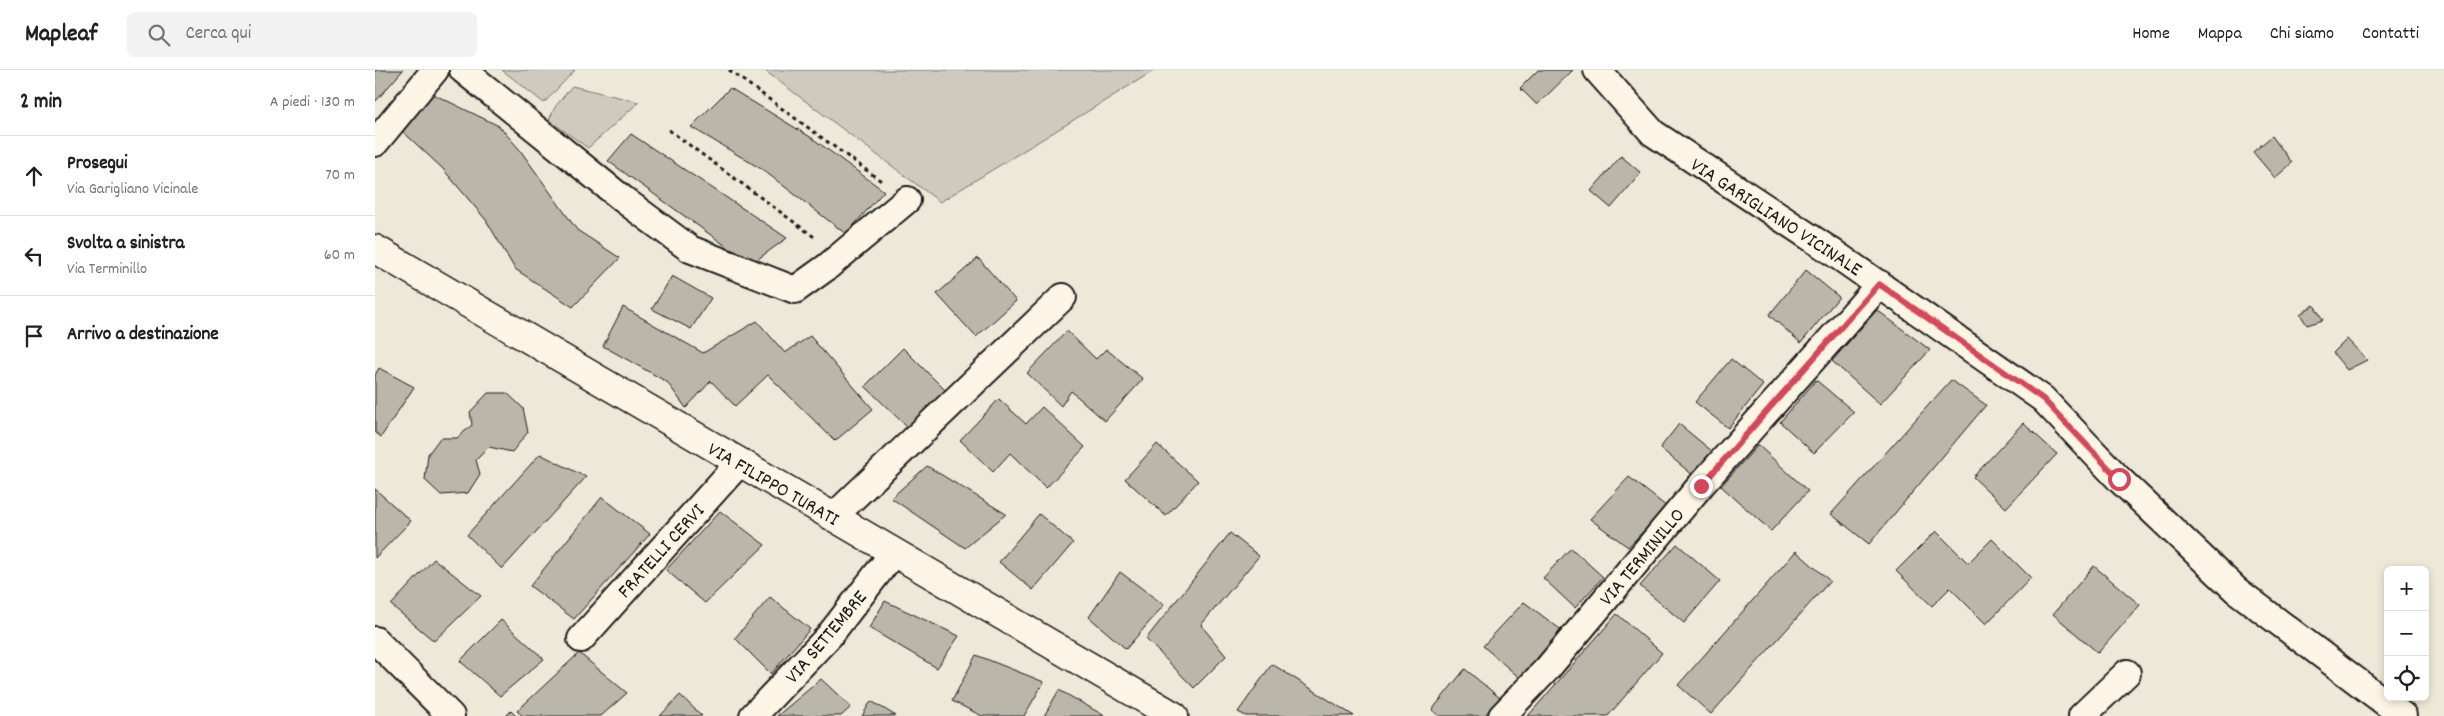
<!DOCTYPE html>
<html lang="it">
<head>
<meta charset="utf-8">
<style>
	body { margin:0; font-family:Dekko,sans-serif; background:#f2f2f2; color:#202124 }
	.controls { position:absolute; right:15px; bottom:15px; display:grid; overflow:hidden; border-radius:8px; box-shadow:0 2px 8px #0003 }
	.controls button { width:45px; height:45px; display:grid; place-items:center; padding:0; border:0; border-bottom:1px solid #e0e0e0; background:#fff; color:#202124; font:25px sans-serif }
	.stop { position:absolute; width:15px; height:15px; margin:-11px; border:4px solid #d1495b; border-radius:50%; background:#fff }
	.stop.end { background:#d1495b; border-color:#fff; box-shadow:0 1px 5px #0008 }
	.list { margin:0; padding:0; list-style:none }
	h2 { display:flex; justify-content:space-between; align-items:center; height:65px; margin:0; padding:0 20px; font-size:21px }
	h2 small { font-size:16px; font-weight:400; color:#757577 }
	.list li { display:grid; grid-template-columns:32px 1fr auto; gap:15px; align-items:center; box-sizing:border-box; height:80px; padding:0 20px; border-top:1px solid #e0e0e0 }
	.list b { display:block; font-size:19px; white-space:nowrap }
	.list p { margin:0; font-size:16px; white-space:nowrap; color:#757577 }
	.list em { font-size:16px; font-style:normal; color:#757577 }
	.icon { flex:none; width:28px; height:28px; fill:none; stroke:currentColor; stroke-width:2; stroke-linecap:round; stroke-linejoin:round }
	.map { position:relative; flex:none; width:2069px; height:646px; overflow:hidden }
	header { display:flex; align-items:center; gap:30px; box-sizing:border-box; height:70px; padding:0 25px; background:#fff; border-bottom:1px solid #e0e0e0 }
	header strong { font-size:24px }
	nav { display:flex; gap:28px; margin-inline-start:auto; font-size:18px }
	.search { width:350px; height:45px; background:#f2f2f2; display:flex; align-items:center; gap:12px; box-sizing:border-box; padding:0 18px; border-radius:8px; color:#757577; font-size:19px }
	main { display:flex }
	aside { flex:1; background:#fff }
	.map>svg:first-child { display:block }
	.green { fill:#cfcabd; stroke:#76736c }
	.building { fill:#bab6aa; stroke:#1c1c1c }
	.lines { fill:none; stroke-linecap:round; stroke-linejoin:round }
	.minor-casing { stroke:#1c1c1c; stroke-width:30 }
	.secondary-casing { stroke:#1c1c1c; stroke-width:31 }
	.path { stroke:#1c1c1c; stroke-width:3; stroke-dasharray:4 4; stroke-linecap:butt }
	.minor { stroke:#fcf5e5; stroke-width:26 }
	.secondary { stroke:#fcf5e5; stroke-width:28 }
	.route { stroke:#d1495b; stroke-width:6 }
	.labels { text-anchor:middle; stroke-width:4.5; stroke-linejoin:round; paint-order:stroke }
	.street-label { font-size:20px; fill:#1c1c1c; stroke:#fcf5e5 }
</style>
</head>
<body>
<header>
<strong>Mapleaf</strong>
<div class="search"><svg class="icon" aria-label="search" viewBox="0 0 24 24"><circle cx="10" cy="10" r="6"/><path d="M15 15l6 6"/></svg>Cerca qui</div>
<nav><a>Home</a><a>Mappa</a><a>Chi siamo</a><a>Contatti</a></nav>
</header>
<main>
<aside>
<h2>2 min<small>A piedi · 130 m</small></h2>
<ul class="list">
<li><svg class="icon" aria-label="ahead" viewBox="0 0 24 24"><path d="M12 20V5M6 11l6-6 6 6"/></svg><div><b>Prosegui</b><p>Via Garigliano Vicinale</p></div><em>70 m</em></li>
<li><svg class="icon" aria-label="left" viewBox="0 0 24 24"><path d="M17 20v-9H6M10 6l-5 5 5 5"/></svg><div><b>Svolta a sinistra</b><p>Via Terminillo</p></div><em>60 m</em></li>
<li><svg class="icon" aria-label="arrive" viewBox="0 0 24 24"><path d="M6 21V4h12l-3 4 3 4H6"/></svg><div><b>Arrivo a destinazione</b></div></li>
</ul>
</aside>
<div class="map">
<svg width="2069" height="646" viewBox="0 0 2069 646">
	<rect width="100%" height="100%" fill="#eee8d9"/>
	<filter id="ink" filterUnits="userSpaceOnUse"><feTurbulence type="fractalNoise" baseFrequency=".02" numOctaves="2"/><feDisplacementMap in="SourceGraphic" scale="10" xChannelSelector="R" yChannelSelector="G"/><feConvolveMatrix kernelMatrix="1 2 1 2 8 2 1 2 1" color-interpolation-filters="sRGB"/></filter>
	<g filter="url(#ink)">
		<g class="green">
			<polygon points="127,0 200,0 169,33"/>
			<polygon points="389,0 780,0 565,132"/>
			<polygon points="197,16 264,32 213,78 174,50 180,37"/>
		</g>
		<g class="building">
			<polygon points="0,0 28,0 1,31 0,30"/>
			<polygon points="1163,0 1198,0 1162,35 1145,18"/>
			<polygon points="355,18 437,68 509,121 471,164 388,100 316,57"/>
			<polygon points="56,23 124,56 145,80 202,160 245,188 198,237 140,199 111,150 68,99 24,58"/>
			<polygon points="256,64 412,168 376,194 233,91"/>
			<polygon points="1897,66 1917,93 1900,108 1878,82"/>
			<polygon points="1246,86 1266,103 1236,138 1216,121"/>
			<polygon points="603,188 641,231 601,267 562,224"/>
			<polygon points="1431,200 1464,227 1426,273 1394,245"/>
			<polygon points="297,206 336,228 316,259 277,239"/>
			<polygon points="1939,235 1948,250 1932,255 1925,244"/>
			<polygon points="248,237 328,283 382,251 410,283 435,266 498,339 460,371 393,305 360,336 336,311 311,338 292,312 228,276"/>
			<polygon points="1502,240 1555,280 1505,334 1457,291"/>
			<polygon points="692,261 721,289 731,279 768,309 730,351 696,321 686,336 652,303"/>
			<polygon points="1972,269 1992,290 1972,300 1958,283"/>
			<polygon points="528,278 570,320 533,358 490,316"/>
			<polygon points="1356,289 1388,315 1353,358 1320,332"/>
			<polygon points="4,298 39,317 6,367 0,362 0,305"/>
			<polygon points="1441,310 1479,342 1439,383 1405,352"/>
			<polygon points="1576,310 1611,335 1494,474 1456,444"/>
			<polygon points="113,323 132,323 148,338 153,362 137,382 114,377 101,390 105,404 93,423 66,425 50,410 53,384 65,368 82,368 97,355 95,342"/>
			<polygon points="624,329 651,354 667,337 710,377 671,418 635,383 618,402 585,370"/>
			<polygon points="1648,353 1682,384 1631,438 1598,407"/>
			<polygon points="1304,354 1338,382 1319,406 1285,378"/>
			<polygon points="782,374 823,411 791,446 750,409"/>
			<polygon points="1383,375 1433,421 1396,461 1346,416"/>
			<polygon points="165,384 211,407 127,499 92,465"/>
			<polygon points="552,396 631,444 590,478 516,428"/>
			<polygon points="1254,407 1292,437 1253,477 1215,449"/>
			<polygon points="0,419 36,451 0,488"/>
			<polygon points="227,427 275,464 199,549 155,516"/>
			<polygon points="345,441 390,475 330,533 291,500"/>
			<polygon points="664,444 698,473 658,520 624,492"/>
			<polygon points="1561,461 1593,493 1617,469 1656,508 1611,554 1575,518 1557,536 1521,501"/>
			<polygon points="855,463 884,486 826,555 851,586 819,618 771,569"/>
			<polygon points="1302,474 1345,511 1309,553 1265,516"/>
			<polygon points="1196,478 1228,507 1200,538 1168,508"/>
			<polygon points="1421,481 1455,511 1336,644 1303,615"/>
			<polygon points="59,489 106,526 59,571 16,535"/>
			<polygon points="1719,496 1765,535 1723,583 1678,544"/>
			<polygon points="745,502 789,535 751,579 714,547"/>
			<polygon points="395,527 435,559 396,604 360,568"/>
			<polygon points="510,531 584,566 562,598 494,558"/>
			<polygon points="1149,532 1189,562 1147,610 1108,576"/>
			<polygon points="1242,544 1287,583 1233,646 1153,646"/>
			<polygon points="126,550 169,589 125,626 85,591"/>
			<polygon points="204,583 252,623 226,646 148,646 142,641"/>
			<polygon points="601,585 669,612 649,646 607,646 577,631"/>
			<polygon points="897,594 979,646 871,646 863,642"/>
			<polygon points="1090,599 1125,628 1109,646 1064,646 1057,640"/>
			<polygon points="446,609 476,637 466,646 402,646"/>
			<polygon points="684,620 730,646 669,646"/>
			<polygon points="305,625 327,646 285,646"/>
			<polygon points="496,631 521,646 487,646"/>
			<polygon points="136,641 141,646 131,646"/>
		</g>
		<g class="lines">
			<defs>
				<g id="minor">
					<polyline points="88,0 249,130 315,179 420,220 452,197 532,130"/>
					<polyline points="1222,0 1278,63 1459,183 1668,329 1744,409 1861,520 2028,646"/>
					<polyline points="0,73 60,0"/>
					<polyline points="458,447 688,227"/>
					<polyline points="206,569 365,392"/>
					<polyline points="0,570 76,646"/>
					<polyline points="378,646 454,566 519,482"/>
					<polyline points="1127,646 1172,599 1326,415 1505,214"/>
					<polyline points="1707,646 1752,603"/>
				</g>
				<polyline id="secondary" points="0,179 799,646"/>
			</defs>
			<use href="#minor" class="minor-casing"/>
			<use href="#secondary" class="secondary-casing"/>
			<g class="path">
				<polyline points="354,0 509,113"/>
				<polyline points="294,60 442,169"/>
			</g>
			<use href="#minor" class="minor"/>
			<use href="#secondary" class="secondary"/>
		</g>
	</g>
	<g class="lines" filter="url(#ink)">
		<polyline class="route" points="1326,416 1504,214 1668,329 1744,409"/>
	</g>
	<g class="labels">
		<g class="street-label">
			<text transform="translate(1402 146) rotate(33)" y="7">VIA GARIGLIANO VICINALE</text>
			<text transform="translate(399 413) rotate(30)" y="7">VIA FILIPPO TURATI</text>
			<text transform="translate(285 480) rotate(-48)" y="7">FRATELLI CERVI</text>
			<text transform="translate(1266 486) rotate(-50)" y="7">VIA TERMINILLO</text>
			<text transform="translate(450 566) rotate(-50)" y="7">VIA SETTEMBRE</text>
		</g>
	</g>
</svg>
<div class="controls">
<button>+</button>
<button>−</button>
<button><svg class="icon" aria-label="locate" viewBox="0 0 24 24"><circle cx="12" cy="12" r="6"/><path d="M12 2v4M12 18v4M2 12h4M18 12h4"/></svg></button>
</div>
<div class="stop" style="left:1744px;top:409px"></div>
<div class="stop end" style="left:1326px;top:416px"></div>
</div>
</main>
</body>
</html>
